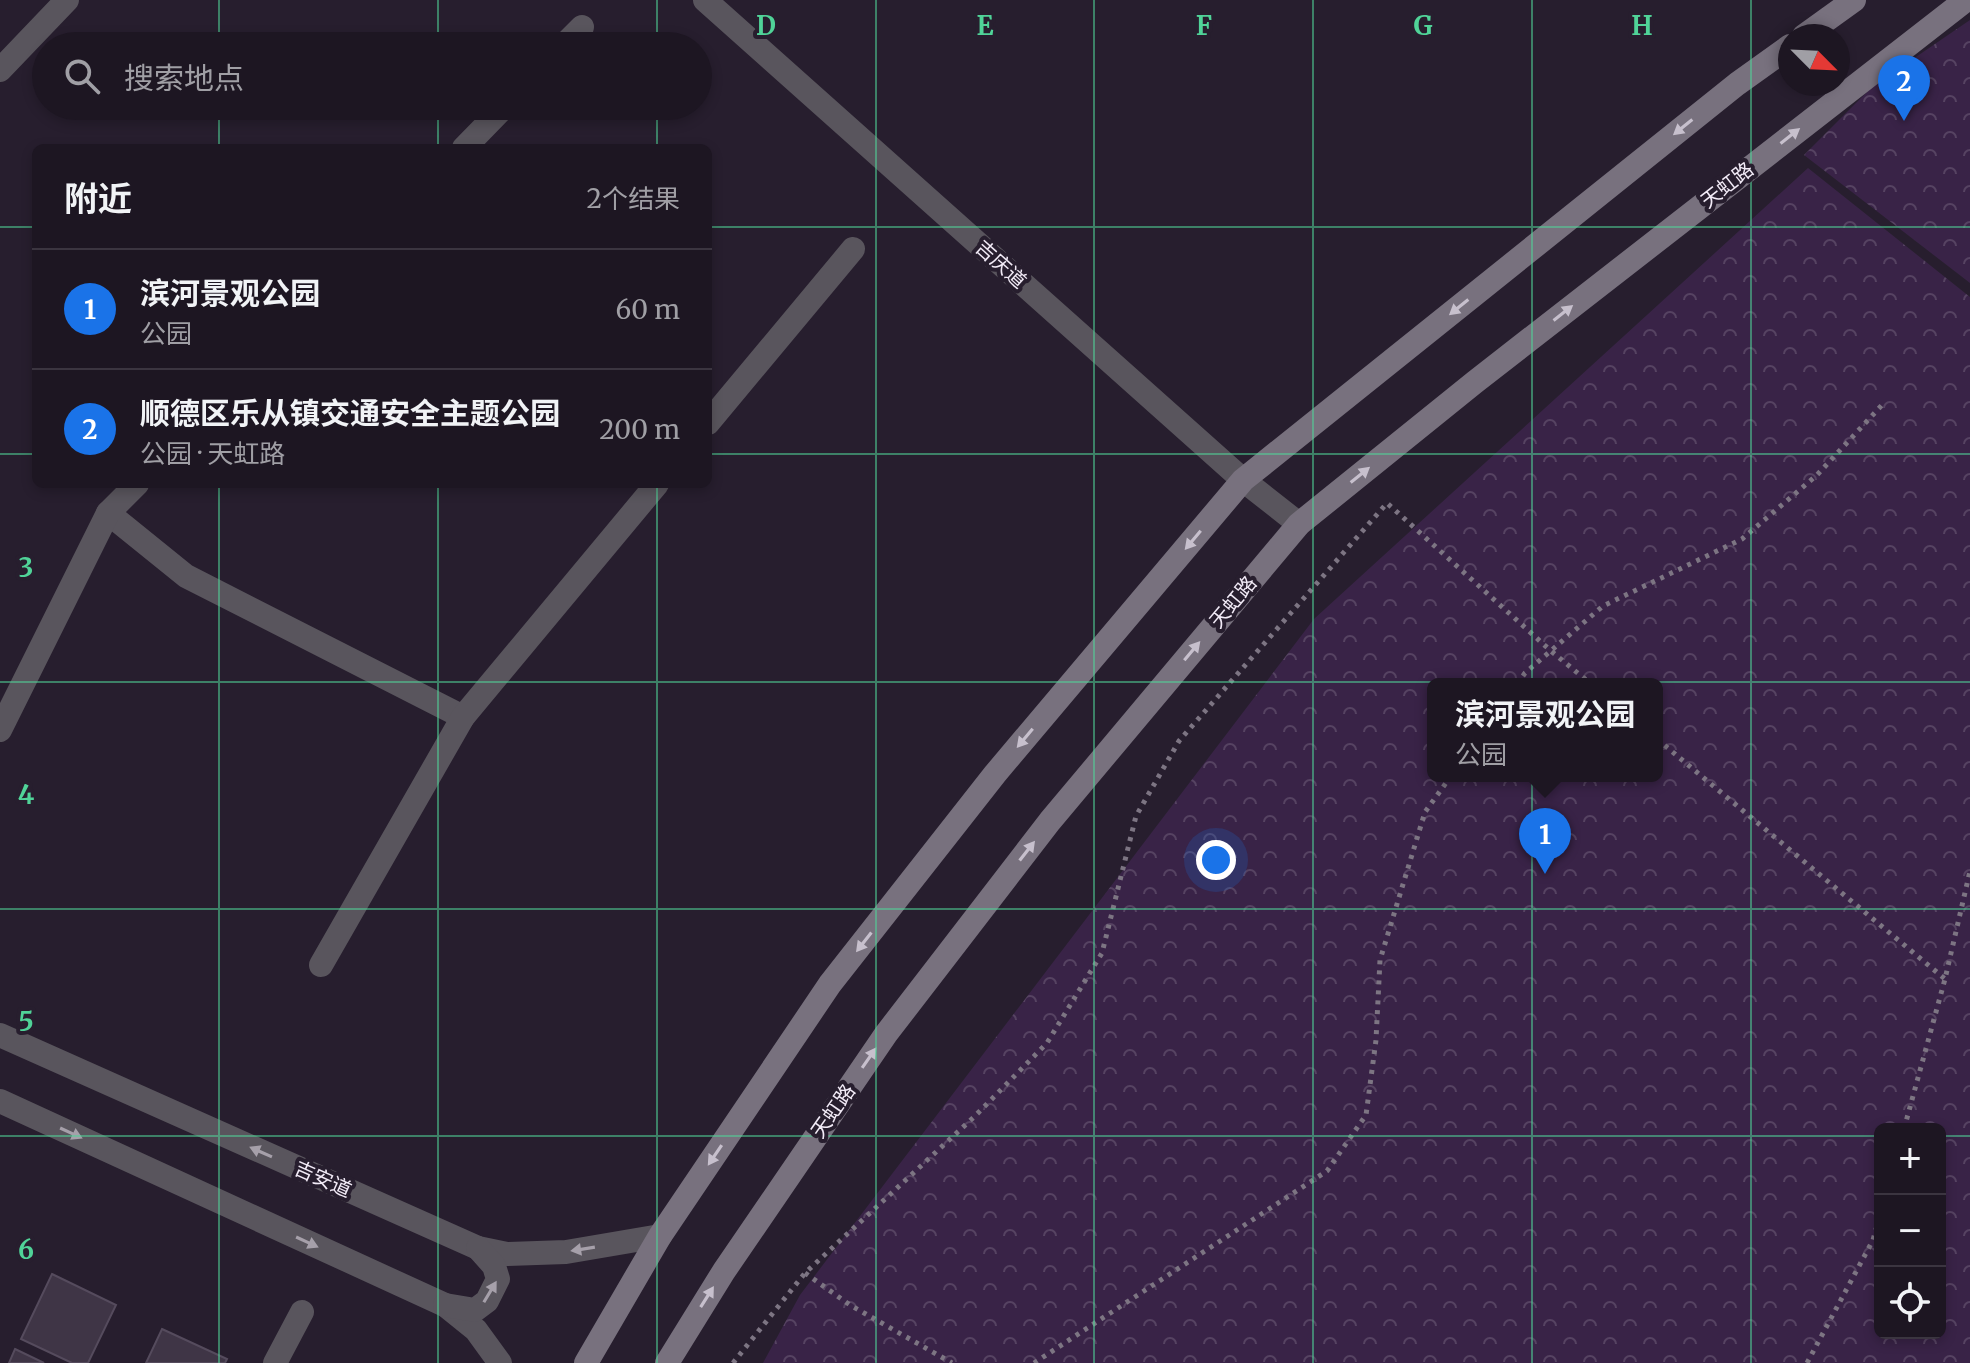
<!DOCTYPE html>
<html lang="zh">
<head>
<meta charset="utf-8">
<style>
	body { margin:0; font-family:Merriweather,"Noto Sans SC",serif; background:#2a232f; color:#f1f3f6 }
	.controls { position:absolute; right:24px; bottom:24px; display:grid; overflow:hidden; border-radius:12px; box-shadow:0 4px 12px #0003 }
	.controls button { width:72px; height:72px; display:grid; place-items:center; padding:0; border:0; border-bottom:2px solid #3b3540; background:#1d1622; color:#f1f3f6; font:40px sans-serif }
	.compass { position:absolute; left:1778px; top:24px; width:72px; height:72px; border-radius:50%; background:#1d1622; box-shadow:0 4px 12px #0003; rotate:114deg }
	.you { position:absolute; left:1216px; top:860px; width:28px; height:28px; margin:-20px; border:6px solid #fff; border-radius:50%; background:#1a73e8; box-shadow:0 0 0 12px #1a73e833 }
	.badge { display:grid; place-items:center; width:52px; height:52px; border-radius:50%; background:#1a73e8; color:#fff; font-size:26px; font-weight:700 }
	.pin { position:absolute; translate:-50% -66px; filter:drop-shadow(0 2px 4px #0008) }
	.pin::after { content:''; position:absolute; top:42px; width:28px; height:24px; background:inherit; clip-path:polygon(0 0,100% 0,50% 100%) }
	.popup { position:absolute; left:1427px; top:678px; width:236px; height:104px; box-sizing:border-box; display:grid; place-content:center; border-radius:12px; background:#1d1622; filter:drop-shadow(0 2px 6px #0005); font-size:26px; white-space:nowrap; color:#a09fa5 }
	.popup b { font-size:30px; color:#f1f3f6 }
	.popup::after { content:''; position:absolute; left:50%; top:100%; margin-left:-16px; border:16px solid transparent; border-top-color:#1d1622 }
	.list { margin:0; padding:0; list-style:none }
	h2 { display:flex; justify-content:space-between; align-items:center; height:104px; margin:0; padding:0 32px; font-size:34px }
	h2 small { font-size:26px; font-weight:400; color:#a09fa5 }
	.list li { display:grid; grid-template-columns:52px 1fr auto; gap:24px; align-items:center; box-sizing:border-box; height:120px; padding:0 32px; border-top:2px solid #3b3540 }
	.list b { display:block; font-size:30px; white-space:nowrap }
	.list p { margin:0; font-size:26px; white-space:nowrap; color:#a09fa5 }
	.list em { font-size:26px; font-style:normal; color:#a09fa5 }
	.icon { flex:none; width:44px; height:44px; fill:none; stroke:currentColor; stroke-width:2; stroke-linecap:round; stroke-linejoin:round }
	.map { position:relative; flex:none; width:1970px; height:1363px; overflow:hidden }
	.search { position:absolute; background:#1d1622; box-shadow:0 4px 12px #0003; left:32px; top:32px; width:680px; height:88px; display:flex; align-items:center; gap:20px; box-sizing:border-box; padding:0 28px; border-radius:44px; color:#a09fa5; font-size:30px }
	.panel { position:absolute; background:#1d1622; box-shadow:0 4px 12px #0003; left:32px; top:144px; width:680px; height:344px; border-radius:12px }
	.map>svg:first-child { display:block }
	.park { fill:url(#park-crowns); fill-rule:evenodd }
	.building { fill:#3f3546; stroke:#554b5d; stroke-width:2 }
	.lines { fill:none; stroke-linecap:round; stroke-linejoin:round }
	.path { stroke:#7d7583; stroke-width:5; stroke-dasharray:4 6; stroke-linecap:butt }
	.minor { stroke:#59555d; stroke-width:24 }
	.tertiary { stroke:#59555d; stroke-width:24 }
	.secondary { stroke:#78717e; stroke-width:24 }
	.oneway { fill:#c7c0cd }
	.oneway2 { fill:#a6a0aa }
	.grid { fill:none; stroke:#50d398; stroke-width:2; stroke-opacity:0.55 }
	.labels { text-anchor:middle; stroke-width:8; stroke-linejoin:round; paint-order:stroke }
	.street-label { font-size:20px; fill:#f2ebf7; stroke:#271e2e }
	.grid-label { font-size:26px; text-anchor:middle; font-weight:bold; fill:#50d398; stroke:#271e2e; stroke-width:8; stroke-linejoin:round; paint-order:stroke }
</style>
</head>
<body>
<div class="map">
<svg width="1970" height="1363" viewBox="0 0 1970 1363">
	<defs>
		<pattern id="park-crowns" width="20" height="18" patternUnits="userSpaceOnUse" patternTransform="scale(2)"><rect width="20" height="18" fill="#392347"/><path d="M2 6a3 3 0 1 1 6 0M12 15a3 3 0 1 1 6 0" fill="none" stroke="#564362"/></pattern>
	</defs>
	<rect width="100%" height="100%" fill="#271e2e"/>
	<g class="park">
		<polygon points="1970,20 1970,283 1804,155 1872,87"/>
		<path d="M 1808,168 L 1970,297 L 1970,1363 L 763,1363 L 800,1295 L 1314,619 ZM 1433,684 L 1657,684 L 1657,776 L 1433,776 ZM 1880,1129 L 1940,1129 L 1940,1333 L 1880,1333 Z"/>
	</g>
	<g class="building">
		<polygon points="52,1274 116,1305 88,1363 72,1363 21,1339"/>
		<polygon points="162,1329 227,1359 225,1363 146,1363"/>
		<polygon points="15,1349 44,1363 9,1363"/>
	</g>
	<g class="lines">
		<g class="path">
			<polyline points="1517,684 1525,673 1603,606 1742,539 1817,475 1882,405"/>
			<polyline points="1657,739 1945,979"/>
			<polyline points="1904,1129 1945,979 1970,871"/>
			<polyline points="805,1273 850,1305 952,1363"/>
			<polyline points="733,1363 805,1273 975,1116 1047,1043 1102,953 1136,816 1179,741 1387,503 1551,651 1591,684"/>
			<polyline points="1034,1363 1327,1171 1366,1115 1376,1040 1380,960 1425,812 1451,776"/>
			<polyline points="1807,1363 1873,1240 1880,1215"/>
		</g>
		<g class="minor">
			<polyline points="563,46 582,27"/>
			<polyline points="464,148 505,106"/>
			<polyline points="708,423 853,249"/>
			<polyline points="108,513 186,576 463,717"/>
			<polyline points="0,730 108,513 137,484"/>
			<polyline points="321,965 463,717 657,484"/>
			<polyline points="275,1363 302,1312"/>
		</g>
		<g class="tertiary">
			<polyline points="705,0 1243,480 1299,524"/>
			<polyline points="0,70 67,0"/>
			<polyline points="0,1035 478,1248 507,1254 566,1252 660,1236"/>
			<polyline points="0,1101 445,1305 476,1330 500,1363"/>
			<polyline points="445,1305 475,1310 487,1301 498,1279 494,1266 478,1248"/>
		</g>
		<g class="secondary">
			<polyline points="1804,36 1854,0"/>
			<polyline points="586,1363 660,1236 830,984 995,774 1243,480 1737,84 1790,46"/>
			<polyline points="667,1363 724,1271 886,1034 1050,821 1299,524 1475,382 1966,0"/>
		</g>
	</g>
	<defs><path id="oneway-solid" d="M-6-.8H1V-3.2L6.5 0L1 3.2V.8H-6Z" transform="scale(2)"/></defs>
	<g class="oneway">
		<use href="#oneway-solid" transform="translate(1683 127) rotate(141)"/>
		<use href="#oneway-solid" transform="translate(1790 136) rotate(-38)"/>
		<use href="#oneway-solid" transform="translate(1459 307) rotate(141)"/>
		<use href="#oneway-solid" transform="translate(1563 313) rotate(-38)"/>
		<use href="#oneway-solid" transform="translate(1360 475) rotate(-39)"/>
		<use href="#oneway-solid" transform="translate(1193 540) rotate(130)"/>
		<use href="#oneway-solid" transform="translate(1192 651) rotate(-50)"/>
		<use href="#oneway-solid" transform="translate(1025 738) rotate(130)"/>
		<use href="#oneway-solid" transform="translate(1027 851) rotate(-52)"/>
		<use href="#oneway-solid" transform="translate(864 942) rotate(128)"/>
		<use href="#oneway-solid" transform="translate(869 1058) rotate(-55)"/>
		<use href="#oneway-solid" transform="translate(715 1155) rotate(124)"/>
		<use href="#oneway-solid" transform="translate(707 1297) rotate(-58)"/>
	</g>
	<g class="oneway2">
		<use href="#oneway-solid" transform="translate(71 1133) rotate(25)"/>
		<use href="#oneway-solid" transform="translate(261 1152) rotate(-156)"/>
		<use href="#oneway-solid" transform="translate(307 1242) rotate(25)"/>
		<use href="#oneway-solid" transform="translate(583 1249) rotate(171)"/>
		<use href="#oneway-solid" transform="translate(490 1292) rotate(-59)"/>
	</g>
	<path class="grid" d="M 219,0 L 219,46M 438,0 L 438,46M 657,0 L 657,46M 876,0 L 876,1363M 1094,0 L 1094,1363M 1313,0 L 1313,1363M 1532,0 L 1532,1363M 1751,0 L 1751,1363M 219,106 L 219,148M 438,106 L 438,148M 657,106 L 657,148M 0,227 L 36,227M 708,227 L 1970,227M 0,454 L 36,454M 708,454 L 1970,454M 219,484 L 219,1363M 438,484 L 438,1363M 657,484 L 657,1363M 0,682 L 1970,682M 0,909 L 1970,909M 0,1136 L 1880,1136M 1940,1136 L 1970,1136"/>
	<g class="labels">
		<g class="street-label">
			<text transform="translate(1727 185) rotate(-38)" y="7">天虹路</text>
			<text transform="translate(1001 264) rotate(42)" y="7">吉庆道</text>
			<text transform="translate(1233 602) rotate(-50)" y="7">天虹路</text>
			<text transform="translate(833 1111) rotate(-55)" y="7">天虹路</text>
			<text transform="translate(323 1179) rotate(24)" y="7">吉安道</text>
		</g>
	</g>
	<g class="grid-label">
		<text x="766" y="35">D</text>
		<text x="985" y="35">E</text>
		<text x="1204" y="35">F</text>
		<text x="1423" y="35">G</text>
		<text x="1642" y="35">H</text>
		<text x="26" y="577">3</text>
		<text x="26" y="804">4</text>
		<text x="26" y="1031">5</text>
		<text x="26" y="1259">6</text>
	</g>
</svg>
<div class="controls">
<button>+</button>
<button>−</button>
<button><svg class="icon" aria-label="locate" viewBox="0 0 24 24"><circle cx="12" cy="12" r="6"/><path d="M12 2v4M12 18v4M2 12h4M18 12h4"/></svg></button>
</div>
<svg class="compass" viewBox="-18 -18 36 36"><path d="M0-13l5 13h-10z" fill="#e53935"/><path d="M0 13l5-13h-10z" fill="#a09fa5"/></svg>
<div class="you"></div>
<div class="pin badge" style="left:1545px;top:874px">1</div>
<div class="popup"><b>滨河景观公园</b>公园</div>
<div class="pin badge" style="left:1904px;top:121px">2</div>
<div class="search"><svg class="icon" aria-label="search" viewBox="0 0 24 24"><circle cx="10" cy="10" r="6"/><path d="M15 15l6 6"/></svg>搜索地点</div>
<section class="panel">
<h2>附近<small>2个结果</small></h2>
<ul class="list">
<li><span class="badge">1</span><div><b>滨河景观公园</b><p>公园</p></div><em>60 m</em></li>
<li><span class="badge">2</span><div><b>顺德区乐从镇交通安全主题公园</b><p>公园 · 天虹路</p></div><em>200 m</em></li>
</ul>
</section>
</div>
</body>
</html>
